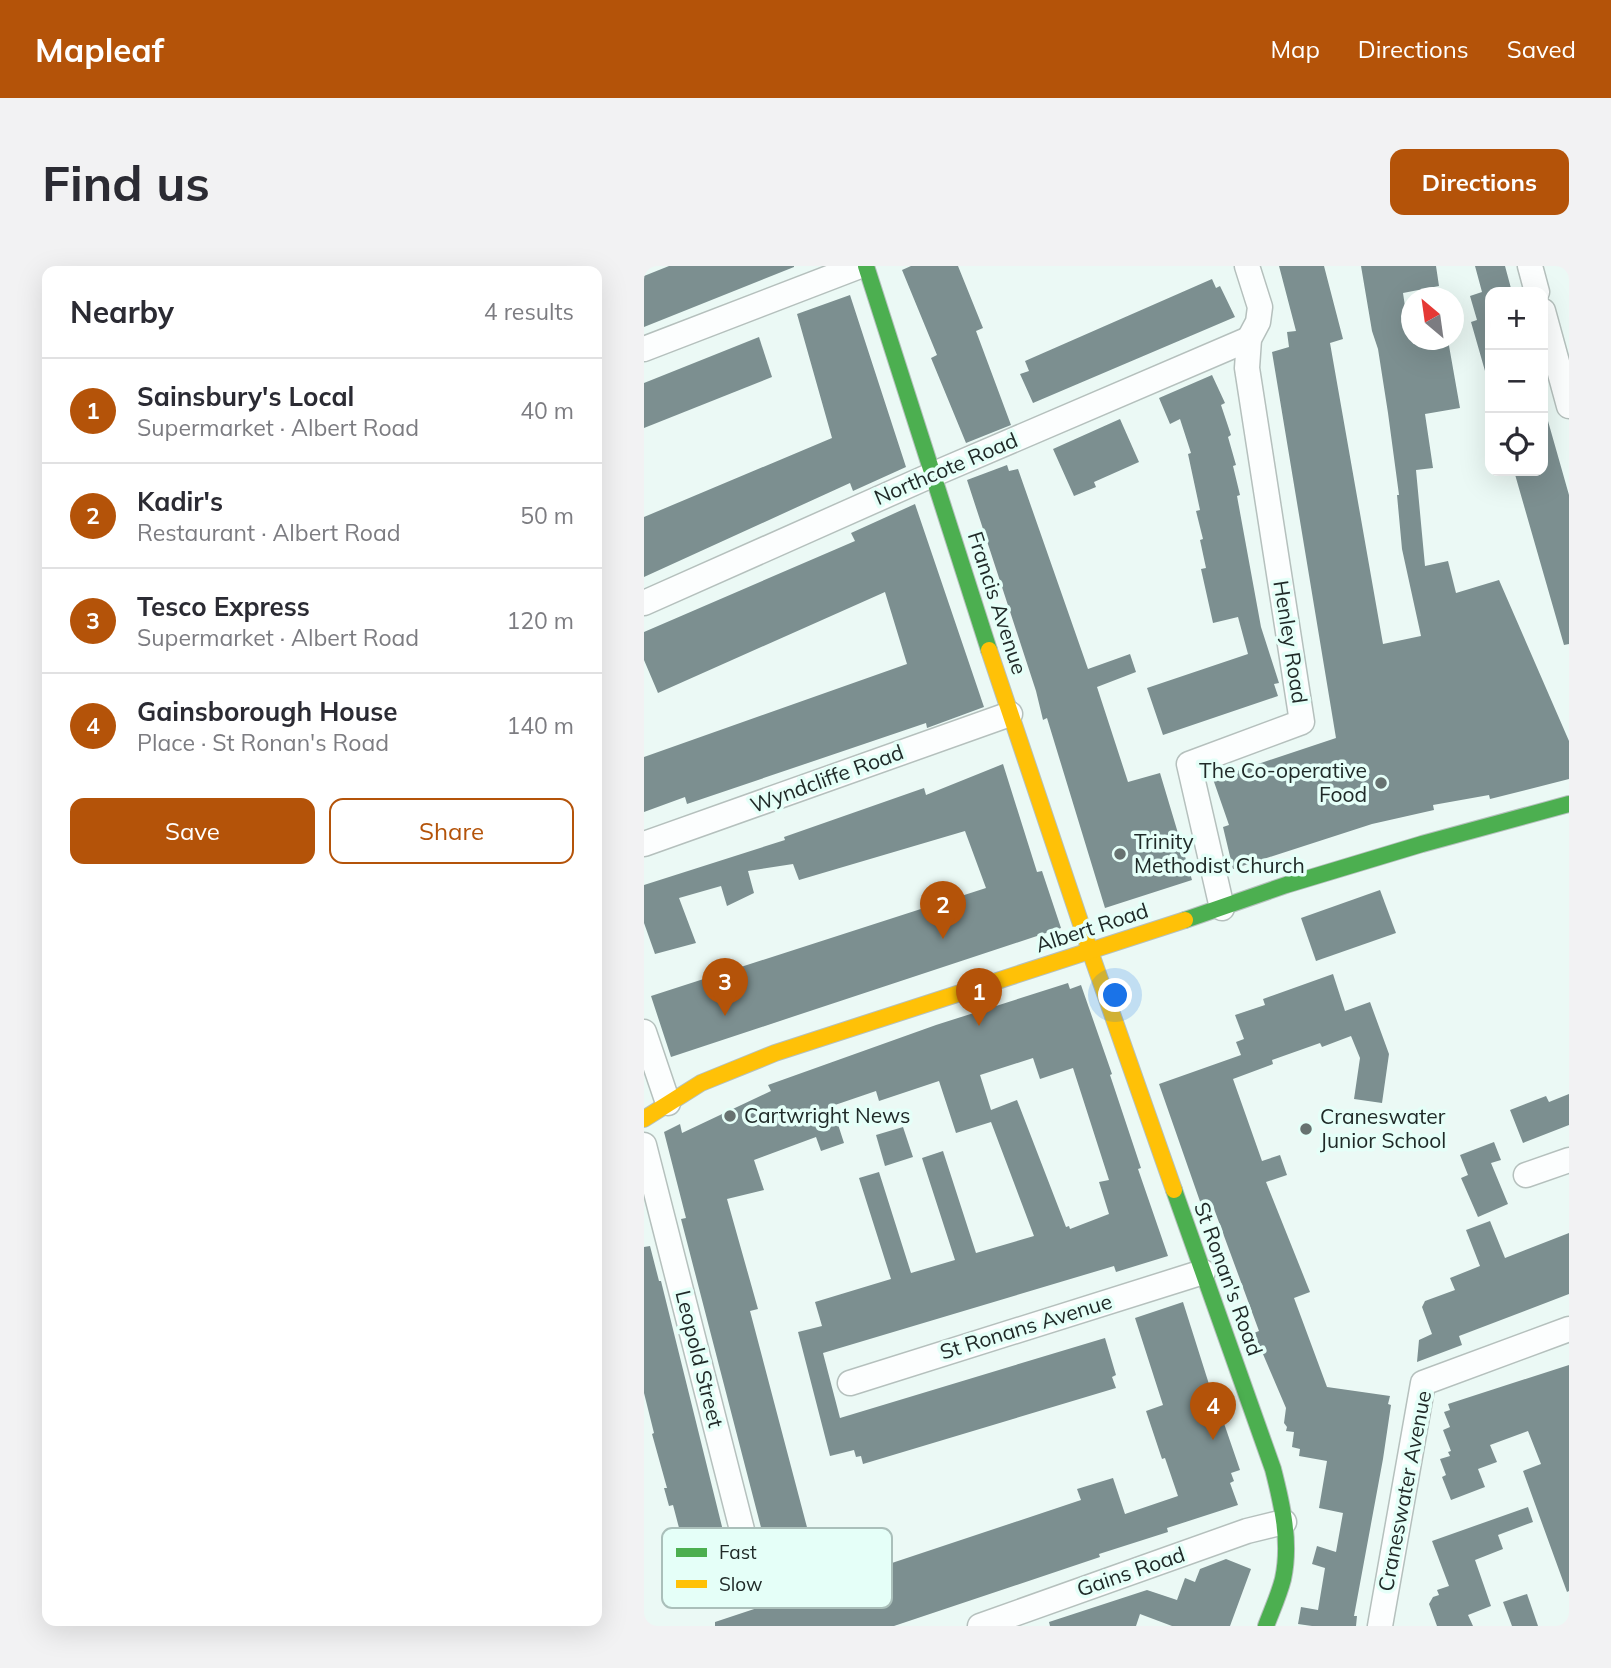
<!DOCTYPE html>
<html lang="en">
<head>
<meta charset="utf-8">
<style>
	body { margin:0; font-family:Mulish,sans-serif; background:#f2f2f3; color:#2b2b33 }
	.controls { position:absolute; right:21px; top:21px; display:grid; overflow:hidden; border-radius:14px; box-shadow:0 7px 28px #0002 }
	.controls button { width:63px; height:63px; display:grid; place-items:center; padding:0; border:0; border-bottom:2px solid #e1e1e2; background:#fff; color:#2b2b33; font:35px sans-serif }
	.compass { position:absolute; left:757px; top:21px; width:63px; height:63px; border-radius:50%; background:#fff; box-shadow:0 7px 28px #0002; rotate:331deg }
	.you { position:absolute; left:472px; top:730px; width:24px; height:24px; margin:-18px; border:5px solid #fff; border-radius:50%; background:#1a73e8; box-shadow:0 0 0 10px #1a73e833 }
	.badge { display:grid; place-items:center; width:46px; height:46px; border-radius:50%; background:#b45309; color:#fff; font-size:23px; font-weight:700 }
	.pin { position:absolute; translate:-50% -58px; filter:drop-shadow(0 2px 4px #0008) }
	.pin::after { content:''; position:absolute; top:37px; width:24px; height:21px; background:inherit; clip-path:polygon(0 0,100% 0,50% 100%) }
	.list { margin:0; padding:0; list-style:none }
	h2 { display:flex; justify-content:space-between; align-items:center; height:91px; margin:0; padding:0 28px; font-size:30px }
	h2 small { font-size:23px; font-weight:400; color:#7c7c81 }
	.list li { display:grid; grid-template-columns:46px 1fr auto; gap:21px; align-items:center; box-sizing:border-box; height:105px; padding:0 28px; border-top:2px solid #e1e1e2 }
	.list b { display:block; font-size:26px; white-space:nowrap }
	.list p { margin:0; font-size:23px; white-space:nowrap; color:#7c7c81 }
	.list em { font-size:23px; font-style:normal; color:#7c7c81 }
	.actions { display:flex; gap:14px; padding:21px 28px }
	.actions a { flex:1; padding:16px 0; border:2px solid #b45309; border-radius:14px; text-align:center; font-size:24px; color:#b45309 }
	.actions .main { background:#b45309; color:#fff }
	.icon { flex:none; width:38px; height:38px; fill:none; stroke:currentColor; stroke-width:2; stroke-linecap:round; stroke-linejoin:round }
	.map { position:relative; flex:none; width:925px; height:1360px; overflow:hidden; border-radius:14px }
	header { display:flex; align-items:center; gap:42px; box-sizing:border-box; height:98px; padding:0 35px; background:#b45309; color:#fff }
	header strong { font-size:33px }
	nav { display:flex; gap:38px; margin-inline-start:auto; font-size:24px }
	.intro { display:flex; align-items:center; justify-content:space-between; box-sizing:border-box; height:168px; padding:0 42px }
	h1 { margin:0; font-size:49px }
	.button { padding:18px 32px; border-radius:14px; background:#b45309; color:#fff; font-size:24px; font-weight:700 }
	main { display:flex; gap:42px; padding:0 42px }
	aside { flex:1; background:#fff; border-radius:14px; box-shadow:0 7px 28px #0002 }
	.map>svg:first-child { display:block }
	.building { fill:#7c8f90; fill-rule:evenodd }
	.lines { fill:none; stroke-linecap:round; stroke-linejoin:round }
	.street-casing { stroke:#b5c0bd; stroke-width:27 }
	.fast-casing { stroke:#b5c0bd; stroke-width:18 }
	.slow-casing { stroke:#b5c0bd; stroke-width:18 }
	.street { stroke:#fcfefe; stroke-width:24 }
	.fast { stroke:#4caf50; stroke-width:16 }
	.slow { stroke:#ffc107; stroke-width:16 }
	.poi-dot { fill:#677270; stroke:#e5fff8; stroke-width:2.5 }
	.labels { text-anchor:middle; stroke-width:7; stroke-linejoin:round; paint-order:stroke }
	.street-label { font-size:21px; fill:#202a28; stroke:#e5fff8 }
	.poi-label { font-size:21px; fill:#202a28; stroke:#e5fff8; text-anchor:start }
	.key { fill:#e5fff8; stroke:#aabfba; stroke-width:2 }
	.key-label { font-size:19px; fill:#202a28 }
</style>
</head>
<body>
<header>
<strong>Mapleaf</strong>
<nav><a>Map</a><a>Directions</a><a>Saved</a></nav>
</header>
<div class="intro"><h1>Find us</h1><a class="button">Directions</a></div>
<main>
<aside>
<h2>Nearby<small>4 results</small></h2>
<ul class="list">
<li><span class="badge">1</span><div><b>Sainsbury's Local</b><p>Supermarket · Albert Road</p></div><em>40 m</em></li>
<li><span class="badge">2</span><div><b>Kadir's</b><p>Restaurant · Albert Road</p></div><em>50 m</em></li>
<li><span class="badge">3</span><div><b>Tesco Express</b><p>Supermarket · Albert Road</p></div><em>120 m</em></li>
<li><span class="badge">4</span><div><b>Gainsborough House</b><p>Place · St Ronan's Road</p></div><em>140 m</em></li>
</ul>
<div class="actions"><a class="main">Save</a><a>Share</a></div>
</aside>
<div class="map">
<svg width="925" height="1360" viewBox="0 0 925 1360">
	<rect width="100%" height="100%" fill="#ebf9f5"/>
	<g class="building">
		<polygon points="25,0 150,0 150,1 0,61 0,10"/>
		<polygon points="267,0 314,0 339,62 332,65 367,159 322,177 287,92 293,89 258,4"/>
		<polygon points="635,0 680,0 699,73 686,77 739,378 777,370 758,283 753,229 755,229 744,147 734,83 728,65 717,0 792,0 795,20 759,27 766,74 804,74 816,142 781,148 789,202 772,204 781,300 804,295 812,327 855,314 925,475 925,513 846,533 845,529 789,539 790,544 728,558 589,603 579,561 585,559 569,513 692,472 628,86 645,81 643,66 652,65"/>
		<polygon points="831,0 861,0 868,26 846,26 846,105 841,105 827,56 833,54 826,30 838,26"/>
		<polygon points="568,13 572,22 576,20 591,51 389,137 376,108 385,105 381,95"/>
		<polygon points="206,29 262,201 209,225 206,217 0,311 0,251 188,172 153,48"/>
		<polygon points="115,71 128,111 0,162 0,117"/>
		<polygon points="568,109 581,137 577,139 587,169 584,171 592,199 589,200 596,229 593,230 617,361 635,417 630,418 634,430 519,469 503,422 604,388 594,351 569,357 557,303 562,302 556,274 559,273 552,245 556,244 544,188 547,187 536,153 526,158 515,132"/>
		<polygon points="476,153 495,196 450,216 452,221 430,230 409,183"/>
		<polygon points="904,155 925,229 925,378 920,379 870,205 899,205 899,156"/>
		<polygon points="363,199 365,205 374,203 444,403 486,388 492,406 453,421 484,516 516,507 548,614 461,642 403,452 399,454 392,425 323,214"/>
		<polygon points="271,238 340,441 283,462 282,457 43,538 41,531 0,546 0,491 263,398 241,326 14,427 0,394 0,366 211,275 207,267"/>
		<polygon points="359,498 393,606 398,605 417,662 27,791 7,730 342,622 321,565 155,614 149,598 104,605 110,627 83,640 77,620 35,632 52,677 11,688 0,657 0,619 141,574 140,571 280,522 282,529"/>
		<polygon points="736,624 752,667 672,695 657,652"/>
		<polygon points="689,708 701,745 726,736 745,788 738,837 710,833 716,792 707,770 678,781 676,777 628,794 629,798 589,813 618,895 636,889 643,909 622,916 666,1026 650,1032 683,1121 746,1130 744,1138 747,1139 739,1193 710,1350 713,1350 712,1360 668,1360 654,1358 657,1341 674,1344 681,1302 668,1298 673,1280 692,1286 699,1247 675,1242 683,1195 655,1190 656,1183 648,1181 650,1166 642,1165 643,1161 640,1157 642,1142 610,1067 615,1065 569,940 559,944 515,818 597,789 592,776 600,773 591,749 621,739 619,733"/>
		<path d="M 424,717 L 426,723 L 437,719 L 468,808 L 466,809 L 497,902 L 494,903 L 524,990 L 472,1006 L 470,1000 L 179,1087 L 196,1152 L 461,1072 L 472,1109 L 468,1111 L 472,1122 L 219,1198 L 217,1190 L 212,1191 L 210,1184 L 186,1190 L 154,1066 L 178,1060 L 171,1036 L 247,1013 L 215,912 L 235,906 L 267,1007 L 311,994 L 278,892 L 299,885 L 332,987 L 390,970 L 347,856 L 312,867 L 295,815 L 235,835 L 232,825 L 188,840 L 200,877 L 177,885 L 172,871 L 110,894 L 120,924 L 83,933 L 114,1043 L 106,1045 L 164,1265 L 175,1262 L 180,1280 L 151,1289 L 152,1293 L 127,1300 L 37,953 L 42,952 L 20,866 L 36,858 L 38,867 L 127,825 L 124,819 L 292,759 ZM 389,792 L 396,813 L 429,802 L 465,914 L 455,916 L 465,948 L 426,963 L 425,960 L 422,961 L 373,834 L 347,844 L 336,809 Z"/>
		<polygon points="925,828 925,859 879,877 866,844 902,830 905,836"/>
		<polygon points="259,861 269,891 241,900 232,869"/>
		<polygon points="850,876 857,894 847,897 864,938 834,951 817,912 824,909 816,889"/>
		<polygon points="846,955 861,992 925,967 925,1028 815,1070 818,1079 773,1096 775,1074 788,1068 778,1041 781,1035 811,1024 806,1012 836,1000 822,964"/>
		<polygon points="6,980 15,1015 17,1015 91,1313 38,1324 29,1280 39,1277 29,1239 25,1240 20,1222 23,1222 8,1168 10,1167 0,1127 0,981"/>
		<polygon points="539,1036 570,1134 572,1134 596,1204 587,1207 590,1215 586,1217 594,1239 523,1262 524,1266 455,1288 456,1291 250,1360 71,1360 71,1356 437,1234 433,1223 469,1212 481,1248 534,1230 521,1192 518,1193 502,1145 519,1139 491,1052"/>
		<polygon points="925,1099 925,1325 923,1326 879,1205 897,1198 884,1165 846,1179 853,1196 834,1203 841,1221 807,1234 798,1211 802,1209 796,1193 806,1190 804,1186 807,1185 799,1164 806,1161 800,1146 806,1144 804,1138"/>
		<polygon points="884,1241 889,1256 854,1269 859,1283 831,1294 847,1340 824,1349 829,1360 793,1360 785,1338 789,1331 795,1329 793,1324 805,1320 788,1275"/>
		<polygon points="582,1293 607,1303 586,1360 528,1360 496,1348 492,1360 406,1360 405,1356 503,1324 533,1334 541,1312 551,1316 556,1303"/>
		<polygon points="883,1328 894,1360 868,1360 859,1336"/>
	</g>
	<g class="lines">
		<defs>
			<g id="street">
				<polyline points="886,0 893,26"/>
				<polyline points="899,45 925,140"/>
				<polyline points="0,83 216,0"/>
				<polyline points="0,337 290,208 605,73"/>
				<polyline points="0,578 366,448"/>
				<polyline points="578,642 545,498 658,456 603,102 605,73 614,56 616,41 603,0"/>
				<polyline points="0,766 24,837"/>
				<polyline points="0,879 109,1307"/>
				<polyline points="882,909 925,894"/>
				<polyline points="206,1117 559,1006"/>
				<polyline points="336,1360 603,1265 640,1256"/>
				<polyline points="736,1360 779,1117 925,1063"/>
			</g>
			<g id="fast">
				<polyline points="222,0 345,384"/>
				<polyline points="541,654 642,619 778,578 925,538"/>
				<path d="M 530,924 L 629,1203 C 638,1238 647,1276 639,1313 C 635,1329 628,1344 622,1360"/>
			</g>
			<g id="slow">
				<polyline points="345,384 446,685 530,924"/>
				<polyline points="0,853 57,817 131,787 541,654"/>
			</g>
		</defs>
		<use href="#street" class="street-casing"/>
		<use href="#fast" class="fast-casing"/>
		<use href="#slow" class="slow-casing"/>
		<use href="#street" class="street"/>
		<use href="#fast" class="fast"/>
		<use href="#slow" class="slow"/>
	</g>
	<g class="poi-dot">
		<circle cx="737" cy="517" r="7"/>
		<circle cx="476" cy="588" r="7"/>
		<circle cx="86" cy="850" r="7"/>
		<circle cx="662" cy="863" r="7"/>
	</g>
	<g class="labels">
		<g class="street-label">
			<text transform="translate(302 203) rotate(-23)" y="7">Northcote Road</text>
			<text transform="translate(353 337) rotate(72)" y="7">Francis Avenue</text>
			<text transform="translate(646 376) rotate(81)" y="7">Henley Road</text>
			<text transform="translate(183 513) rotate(-20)" y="7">Wyndcliffe Road</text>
			<text transform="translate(448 662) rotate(-18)" y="7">Albert Road</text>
			<text transform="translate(584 1013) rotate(70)" y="7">St Ronan's Road</text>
			<text transform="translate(382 1061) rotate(-17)" y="7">St Ronans Avenue</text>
			<text transform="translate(55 1093) rotate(76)" y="7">Leopold Street</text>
			<text transform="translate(761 1225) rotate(-79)" y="7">Craneswater Avenue</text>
			<text transform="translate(487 1306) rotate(-19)" y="7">Gains Road</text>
		</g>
		<g class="poi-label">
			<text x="723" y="512" text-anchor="end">The Co-operative<tspan x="723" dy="24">Food</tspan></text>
			<text x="490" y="583">Trinity<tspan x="490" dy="24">Methodist Church</tspan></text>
			<text x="100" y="857">Cartwright News</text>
			<text x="676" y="858">Craneswater<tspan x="676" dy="24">Junior School</tspan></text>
		</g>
	</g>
	<rect x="18" y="1262" width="230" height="80" rx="10" class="key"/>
	<rect x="32" y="1282" width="31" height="9" fill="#4caf50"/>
	<rect x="32" y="1314" width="31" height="8" fill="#ffc107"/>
	<g class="key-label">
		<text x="75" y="1293">Fast</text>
		<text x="75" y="1325">Slow</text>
	</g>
</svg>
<div class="controls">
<button>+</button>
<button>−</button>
<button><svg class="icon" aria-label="locate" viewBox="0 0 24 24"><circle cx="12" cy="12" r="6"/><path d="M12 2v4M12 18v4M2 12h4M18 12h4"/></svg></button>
</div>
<svg class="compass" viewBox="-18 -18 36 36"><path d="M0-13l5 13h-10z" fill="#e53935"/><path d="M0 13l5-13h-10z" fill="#7c7c81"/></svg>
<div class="you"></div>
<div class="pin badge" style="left:335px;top:760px">1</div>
<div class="pin badge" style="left:299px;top:673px">2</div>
<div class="pin badge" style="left:81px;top:750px">3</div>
<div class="pin badge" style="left:569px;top:1174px">4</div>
</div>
</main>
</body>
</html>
